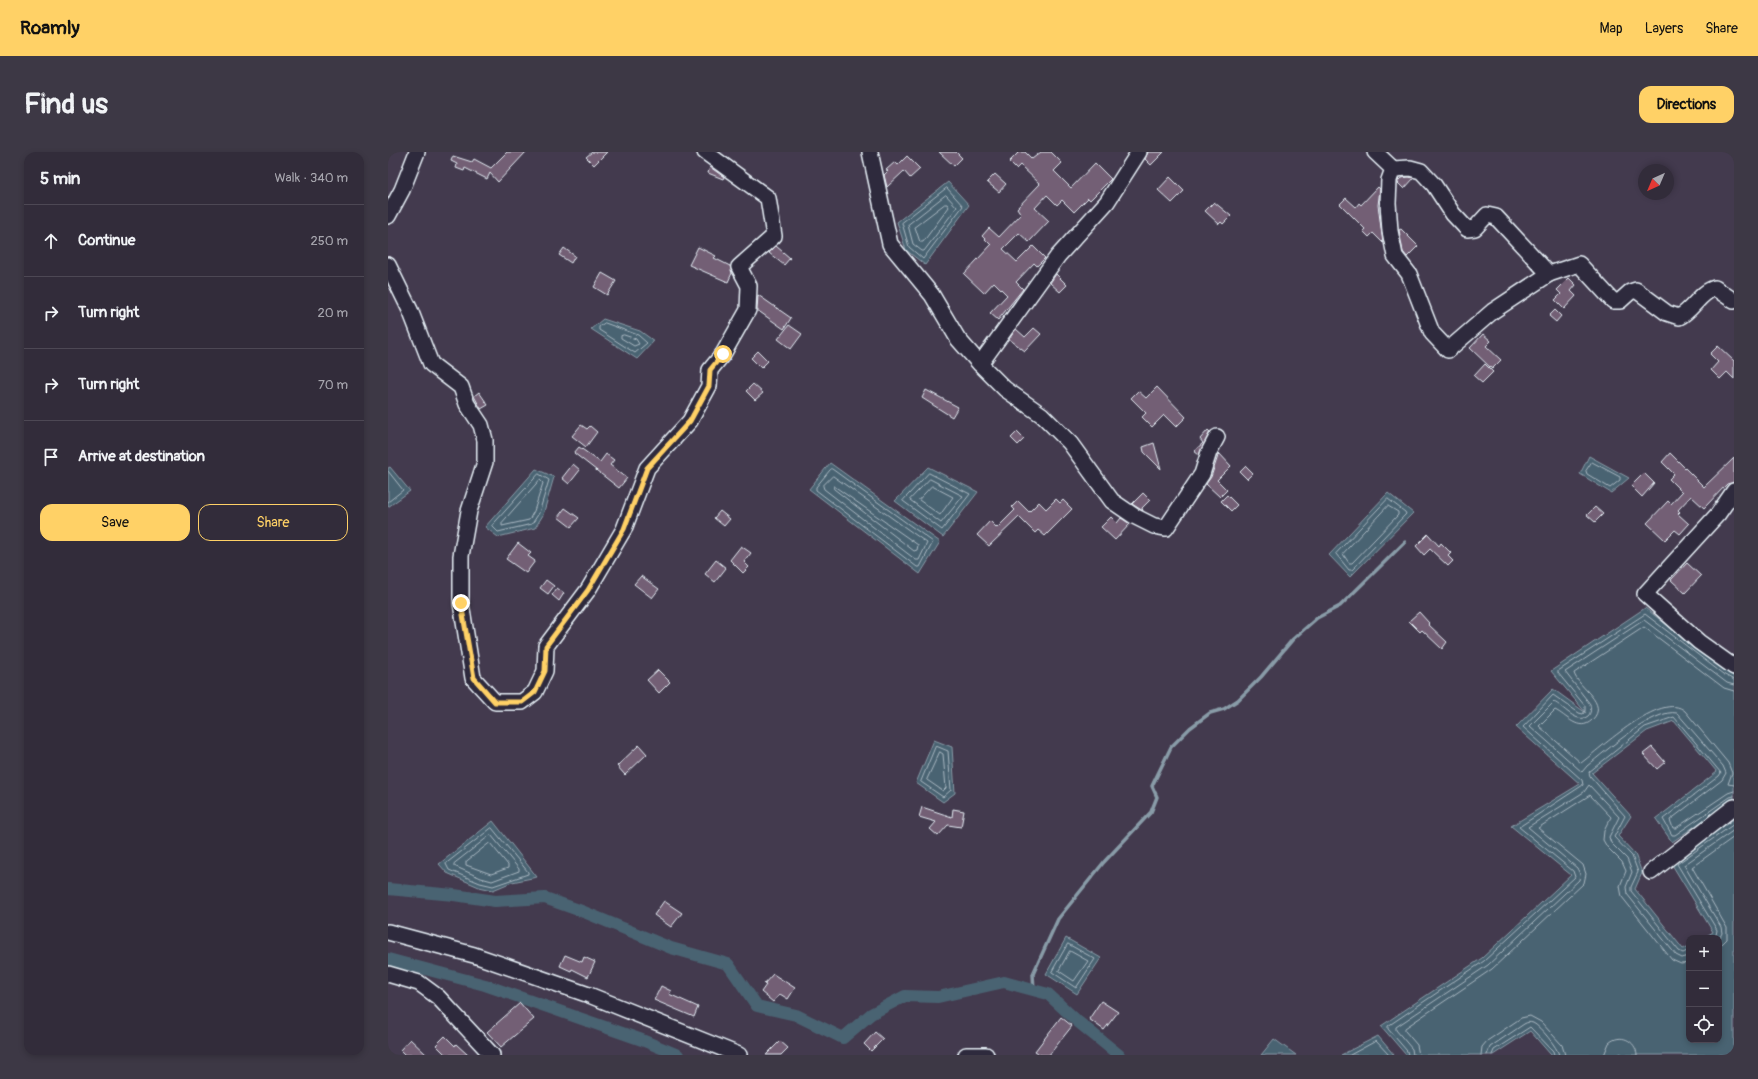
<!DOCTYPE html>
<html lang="en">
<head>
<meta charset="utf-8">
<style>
	body { margin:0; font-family:Pangolin,sans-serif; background:#3d3845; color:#f1f3f6 }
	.controls { position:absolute; right:12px; bottom:12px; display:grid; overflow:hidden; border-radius:8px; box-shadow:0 2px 6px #0003 }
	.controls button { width:36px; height:36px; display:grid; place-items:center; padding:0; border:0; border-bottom:1px solid #4d4854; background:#322c3a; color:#f1f3f6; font:20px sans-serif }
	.compass { position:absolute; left:1250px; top:12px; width:36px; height:36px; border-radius:50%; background:#322c3a; box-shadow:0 2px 6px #0003; rotate:224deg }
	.stop { position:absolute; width:12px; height:12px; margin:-9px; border:3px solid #ffd166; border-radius:50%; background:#fff }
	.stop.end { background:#ffd166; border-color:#fff; box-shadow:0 1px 4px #0008 }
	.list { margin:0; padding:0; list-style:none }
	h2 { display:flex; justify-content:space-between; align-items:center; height:52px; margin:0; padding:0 16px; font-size:17px }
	h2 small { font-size:13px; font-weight:400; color:#a8a7af }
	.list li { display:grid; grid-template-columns:26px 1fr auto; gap:12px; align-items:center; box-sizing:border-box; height:72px; padding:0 16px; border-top:1px solid #4d4854 }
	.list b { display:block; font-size:15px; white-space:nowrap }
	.list em { font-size:13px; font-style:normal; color:#a8a7af }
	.actions { display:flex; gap:8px; padding:12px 16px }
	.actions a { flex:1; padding:9px 0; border:1px solid #ffd166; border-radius:12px; text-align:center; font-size:14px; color:#ffd166 }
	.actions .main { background:#ffd166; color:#111 }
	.icon { flex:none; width:22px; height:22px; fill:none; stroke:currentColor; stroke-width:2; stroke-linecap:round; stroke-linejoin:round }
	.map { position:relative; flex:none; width:1346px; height:903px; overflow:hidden; border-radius:12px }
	header { display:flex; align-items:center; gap:24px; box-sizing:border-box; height:56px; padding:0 20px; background:#ffd166; color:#111 }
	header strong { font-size:19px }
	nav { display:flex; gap:22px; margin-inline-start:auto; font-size:14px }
	.intro { display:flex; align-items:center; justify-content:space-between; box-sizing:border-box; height:96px; padding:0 24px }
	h1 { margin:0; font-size:28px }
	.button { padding:10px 18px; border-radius:12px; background:#ffd166; color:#111; font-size:14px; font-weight:700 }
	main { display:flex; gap:24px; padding:0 24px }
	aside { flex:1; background:#322c3a; border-radius:12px; box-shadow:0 2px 6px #0003 }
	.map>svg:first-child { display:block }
	.water { fill:#4a6372; stroke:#899ca8 }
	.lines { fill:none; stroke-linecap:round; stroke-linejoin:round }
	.shore { stroke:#a9b8c2; stroke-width:1 }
	.stream { stroke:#899ca8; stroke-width:3.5 }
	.canal { stroke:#4a6372; stroke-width:12 }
	.building { fill:#735e75; stroke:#e8f1f8 }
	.minor-casing { stroke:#e8f1f8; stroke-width:18 }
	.minor { stroke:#2f2a3d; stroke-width:15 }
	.route { stroke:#ffd166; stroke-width:5 }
</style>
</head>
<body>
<header>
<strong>Roamly</strong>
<nav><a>Map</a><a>Layers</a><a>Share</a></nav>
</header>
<div class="intro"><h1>Find us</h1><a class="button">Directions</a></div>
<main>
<aside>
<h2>5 min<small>Walk · 340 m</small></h2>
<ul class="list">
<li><svg class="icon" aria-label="ahead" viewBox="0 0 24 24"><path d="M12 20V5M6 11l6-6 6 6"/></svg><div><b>Continue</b></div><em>250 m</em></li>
<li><svg class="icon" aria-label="right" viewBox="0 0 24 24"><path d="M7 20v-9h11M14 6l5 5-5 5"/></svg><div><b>Turn right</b></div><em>20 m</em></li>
<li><svg class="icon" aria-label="right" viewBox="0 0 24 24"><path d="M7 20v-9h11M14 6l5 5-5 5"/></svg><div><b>Turn right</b></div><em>70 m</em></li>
<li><svg class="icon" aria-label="arrive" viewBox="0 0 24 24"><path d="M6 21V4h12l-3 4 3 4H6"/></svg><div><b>Arrive at destination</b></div></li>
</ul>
<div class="actions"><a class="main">Save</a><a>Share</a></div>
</aside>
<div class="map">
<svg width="1346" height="903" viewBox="0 0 1346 903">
	<rect width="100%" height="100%" fill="#433a4e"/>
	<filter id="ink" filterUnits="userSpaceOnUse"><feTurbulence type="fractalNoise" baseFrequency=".025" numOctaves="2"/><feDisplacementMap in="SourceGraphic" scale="8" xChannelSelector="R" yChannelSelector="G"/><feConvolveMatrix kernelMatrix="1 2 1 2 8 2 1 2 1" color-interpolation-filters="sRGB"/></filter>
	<g filter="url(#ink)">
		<g class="water">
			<polygon points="560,30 581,53 537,113 518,98 509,70"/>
			<polygon points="215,167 252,179 266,189 249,207 203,177"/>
			<polygon points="1201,304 1241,326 1223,341 1192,322"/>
			<polygon points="442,311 552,390 532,422 421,337"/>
			<polygon points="2,315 22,339 0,355 0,316"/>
			<polygon points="540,315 590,340 555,385 507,349"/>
			<polygon points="148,317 166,325 155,363 147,376 110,385 97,375"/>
			<polygon points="1000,341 1025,361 962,425 941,403"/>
			<polygon points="1257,456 1346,525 1346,647 1284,690 1268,667 1329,620 1286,569 1259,579 1204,621 1243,664 1230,684 1247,702 1254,721 1247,737 1295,797 1301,794 1301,888 1331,888 1331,786 1315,786 1325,780 1283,711 1346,667 1346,903 1235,903 1233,901 1229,903 1163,903 1142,879 1105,903 1018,903 993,874 1094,806 1183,723 1123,674 1192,632 1128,575 1165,537 1198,561 1163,519"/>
			<polygon points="546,588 564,595 567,641 555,650 528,631"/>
			<polygon points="105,669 149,725 124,730 105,738 91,735 59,721 51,712"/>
			<polygon points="678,786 713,806 689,842 658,822"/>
			<polygon points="990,884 1006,903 953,903"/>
			<polygon points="886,887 908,903 873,903"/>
		</g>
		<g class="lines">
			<g class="shore">
				<polygon points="559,36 575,54 535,107 521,95 514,71"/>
				<polygon points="558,43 569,55 536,99 534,99 525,92 520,73"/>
				<polygon points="557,52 559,52 561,55 535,90 532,90 527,75"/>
				<polygon points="217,171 250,183 259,191 247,201 211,178 211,175"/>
				<polygon points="236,183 248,187 251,192 246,194 233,186 233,184"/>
				<polygon points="1204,310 1232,325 1232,328 1222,336 1199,322 1198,319"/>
				<polygon points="444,317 545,390 532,415 529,415 428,338 428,335 442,318"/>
				<polyline points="0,319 15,338 0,350"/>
				<polygon points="541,321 582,342 554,378 515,349"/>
				<polygon points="151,322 161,328 151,361 144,372 110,380 104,374"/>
				<polygon points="445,324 539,391 531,408 528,408 436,337 435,334"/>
				<polygon points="542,327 575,344 553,371 522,348"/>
				<polygon points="152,328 155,331 146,359 141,368 114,374 114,371"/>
				<polygon points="446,334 530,393 529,398 526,399 446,337"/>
				<polygon points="544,334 565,345 552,363 531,348"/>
				<polygon points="1000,347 1017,360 1018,362 964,418 961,418 948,402"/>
				<polygon points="1000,354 1010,360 1010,363 964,411 961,411 955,402"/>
				<path d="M 1346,533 L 1339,531 L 1256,468 L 1177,520 L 1202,552 C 1203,557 1203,561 1200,564 C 1189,573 1175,554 1166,550 L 1142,574 L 1194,620 L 1199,614 C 1218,599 1266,556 1289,561 L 1335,614 L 1338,621 L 1334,628 L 1282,668 L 1285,676 L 1288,676 L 1340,641 L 1346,639"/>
				<path d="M 1346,539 L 1336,536 L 1256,475 L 1186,521 C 1190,536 1222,551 1204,568 C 1191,581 1178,563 1167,558 L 1151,574 L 1193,611 C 1212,597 1274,538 1297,559 L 1340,611 L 1344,621 L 1340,632 L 1346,633"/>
				<polygon points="548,594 560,599 563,638 555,645 533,630"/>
				<polygon points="552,600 555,602 558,636 555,639 539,628"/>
				<polygon points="104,676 140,720 140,722 105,734 92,731 61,718 58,712"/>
				<polygon points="103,683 131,717 131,719 104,729 93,726 66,714 66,712"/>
				<polygon points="102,691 120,713 120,716 103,722 78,713 78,710"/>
				<polyline points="1324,786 1328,783 1329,778 1289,712 1346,672"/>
				<polyline points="1331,787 1334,781 1333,775 1296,713 1346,678"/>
				<polygon points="680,792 707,807 688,836 664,820"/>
				<polyline points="1331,795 1339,787 1339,776 1304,715 1346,685"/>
				<polyline points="1301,798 1295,801 1291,799 1243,739 1243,735 1250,720 1244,704 1226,685 1237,664 1202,624 1201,620 1257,575 1286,565 1333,621 1331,624 1275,667 1284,683 1287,683 1342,645 1346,644"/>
				<polygon points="682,799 700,809 686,829 671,819"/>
				<polyline points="962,903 988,889 1001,903"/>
				<polyline points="1020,903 1019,899 1000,877 1000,874 1096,809 1187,725 1185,719 1131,675 1195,633 1194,628 1135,575 1165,543 1191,561 1195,562 1197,559 1197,554 1170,521 1170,519 1257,462 1335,522 1346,528"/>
				<polyline points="1025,903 1024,897 1008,878 1008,875 1100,813 1191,728 1192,722 1189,716 1140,675 1196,640 1201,633 1231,665 1221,685 1223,691 1239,707 1244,720 1238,735 1239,742 1288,803 1294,806 1301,804"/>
				<polyline points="1031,903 1029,893 1017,879 1017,876 1104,817 1196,731 1198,722 1195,713 1150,676 1202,643 1223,665 1216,679 1215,688 1219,695 1234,710 1238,719 1232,734 1234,745 1284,808 1293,812 1301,811"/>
				<polyline points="1093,903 1094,895 1099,889 1133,866 1142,864 1153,870 1174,893 1177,903"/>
				<path d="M 1099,903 L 1102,895 L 1136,872 C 1139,870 1142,870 1145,871 C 1152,874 1170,896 1171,903"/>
				<polyline points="1104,903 1106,898 1142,875 1165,899 1166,903"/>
				<path d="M 1216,903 L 1221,891 C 1232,881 1248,888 1249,903"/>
			</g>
			<polyline class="stream" points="646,838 645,822 670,767 716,710 763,660 769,645 764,634 783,595 802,576 822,561 836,557 850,548 873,525 905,487 929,466 952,454 1017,390"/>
			<g class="canal">
				<polyline points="0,737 66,743 107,749 157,746 196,760 283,796 340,812 369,854 408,863 455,886 483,862 517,844 550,845 616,830 660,842 689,869 731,903"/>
				<polyline points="0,807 97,833 254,888 290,903"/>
			</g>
		</g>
		<g class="building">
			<polygon points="119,0 138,0 110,30 102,21 99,27 77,16 76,19 68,16 69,12 63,9 65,4 84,10 86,7 103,16"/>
			<polygon points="204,0 219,0 206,13 198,5"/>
			<polygon points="551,0 568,0 574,6 566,14"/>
			<polygon points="631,0 637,0 644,7 653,0 663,0 674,11 666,19 683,36 707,11 723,27 702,48 700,46 686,60 674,48 669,53 659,43 647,56 661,69 641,90 631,81 615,97 629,110 645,94 657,106 649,114 646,111 628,130 635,137 610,168 602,161 619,143 606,130 596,141 576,122 603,93 594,84 601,76 611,85 633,62 629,56 652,32 632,13 628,17 621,10"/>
			<polygon points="760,0 776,0 763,13 757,7"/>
			<polygon points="519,4 532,17 522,26 516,19 499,35 496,23 500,19 498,18 507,10 510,13"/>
			<polygon points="322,15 336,25 335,27 320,21"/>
			<polygon points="607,22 618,32 611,40 599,30"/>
			<polygon points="782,25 796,39 784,51 770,38"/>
			<polygon points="1021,25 1026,26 1016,37 1010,31 1010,29 1013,26"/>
			<polygon points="990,35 992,37 990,53 995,91 985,81 981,85 975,79 977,77 952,52 958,46 968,55 971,51 973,53"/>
			<polygon points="826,50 843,64 835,72 833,70 831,72 817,59"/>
			<polygon points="1013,77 1030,94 1019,105 1015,100 1011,78"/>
			<polygon points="388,94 402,106 396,113 381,101"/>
			<polygon points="310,95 328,104 326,106 342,114 344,121 340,130 301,113"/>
			<polygon points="176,96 187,104 183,111 171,103"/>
			<polygon points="214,121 228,129 219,143 206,135"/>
			<polygon points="668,122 679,133 672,140 662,131"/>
			<polygon points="1181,126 1188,133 1183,139 1188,144 1176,157 1167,148 1173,142 1169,138"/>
			<polygon points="370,143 403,166 396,177 369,158"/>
			<polygon points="1167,158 1173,164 1168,170 1161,164"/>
			<polygon points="401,173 414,182 403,197 390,187"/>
			<polygon points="646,176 653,182 637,199 621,187 628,177 637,185"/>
			<polygon points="1095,182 1103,189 1098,194 1113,208 1104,217 1082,196"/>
			<polygon points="1330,194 1346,209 1346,227 1339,220 1332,227 1323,218 1330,210 1322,202"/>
			<polygon points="370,199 380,209 373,216 363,206"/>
			<polygon points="1097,212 1105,220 1094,231 1086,224"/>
			<polygon points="365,232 375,241 367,248 358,239"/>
			<polygon points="769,235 798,265 788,275 776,263 764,275 754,265 758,261 743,246 750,239 758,246"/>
			<polygon points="538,238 570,255 564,265 534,246"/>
			<polygon points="91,240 100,253 93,257 86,244"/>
			<polygon points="193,273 199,277 202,274 209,280 198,295 184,284"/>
			<polygon points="820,278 822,280 811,303 806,299 815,291 812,287"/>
			<polygon points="629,280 636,287 630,293 623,286"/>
			<polygon points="766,291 773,317 756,300 755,295"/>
			<polygon points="191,295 212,310 218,302 226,308 222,313 239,326 231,336 186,301"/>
			<polygon points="831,301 843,314 829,328 839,338 832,345 818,332 823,325"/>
			<polygon points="1282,301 1316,335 1346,306 1346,330 1339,332 1316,356 1303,344 1290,358 1292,360 1290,362 1301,372 1292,382 1287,378 1277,388 1259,371 1280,349 1283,352 1294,340 1281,327 1286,322 1274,310"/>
			<polygon points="185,312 192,318 181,332 174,326"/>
			<polygon points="858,314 865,321 859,327 852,320"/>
			<polygon points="1256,321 1266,331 1254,345 1243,334"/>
			<polygon points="755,341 762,348 754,356 755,359 744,352"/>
			<polygon points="839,343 849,353 843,359 833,349"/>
			<polygon points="668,347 672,351 675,348 684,357 657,384 650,378 647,381 631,365 601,394 589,383 602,369 609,376 627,358 624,355 630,349 641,360 651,350 658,357"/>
			<polygon points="1207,355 1215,362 1207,370 1199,363"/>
			<polygon points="177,356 191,366 183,375 170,365"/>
			<polygon points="332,359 342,367 336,374 326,366"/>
			<polygon points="723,365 729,371 733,366 742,372 727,388 713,375"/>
			<polygon points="1040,382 1051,394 1053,391 1063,401 1060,404 1065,409 1060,414 1042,397 1036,403 1028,394"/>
			<polygon points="130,391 143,401 140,404 147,409 138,421 118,407"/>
			<polygon points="353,394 363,401 356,410 361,415 355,421 342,408"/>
			<polygon points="328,408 338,416 327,430 317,422"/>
			<polygon points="1299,411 1313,424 1297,441 1283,428"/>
			<polygon points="253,424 271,437 264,446 246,432"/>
			<polygon points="158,428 166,434 160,442 152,436"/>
			<polygon points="169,436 176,441 171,449 164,443"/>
			<polygon points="1031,460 1041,471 1040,472 1059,490 1054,497 1034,478 1032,480 1021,469"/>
			<polygon points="270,518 282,530 271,541 259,528"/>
			<polygon points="251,593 259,602 237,623 229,614"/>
			<polygon points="1264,595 1277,610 1269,617 1255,602"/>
			<polygon points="534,655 564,665 565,657 576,659 573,675 560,673 550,684 542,677 548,670 531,665"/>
			<polygon points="276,749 294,761 283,775 266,763"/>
			<polygon points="177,803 194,810 196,805 207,810 200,825 184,817 183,819 172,814"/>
			<polygon points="385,822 407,836 400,847 392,842 385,850 373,840 378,833 376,832"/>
			<polygon points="273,834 283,839 281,842 310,855 306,865 266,848"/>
			<polygon points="713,849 730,860 716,878 701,867"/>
			<polygon points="132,851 146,867 113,895 99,880"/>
			<polygon points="673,865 684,874 661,903 653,903 647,899"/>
			<polygon points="487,880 495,887 483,899 476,892"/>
			<polygon points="57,884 67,894 68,892 80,903 58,903 48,893"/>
			<polygon points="22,887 39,903 17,903 12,898"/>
			<polygon points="392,889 400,896 393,903 378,903"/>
		</g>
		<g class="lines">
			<defs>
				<g id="minor">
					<polyline points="482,0 502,92 544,143 570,187 592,212 670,104 719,50 751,0"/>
					<polyline points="987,0 1005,17 1022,16 1033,19 1046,33 1065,62 1079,77 1087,76 1099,63 1108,65 1161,122 1105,159 1060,198 1044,181 1021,122 1007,104 1002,79 1000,51 1001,28 1005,17"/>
					<polyline points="0,64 14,38 29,0"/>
					<polyline points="0,113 22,158 43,212 73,235 79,252 93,273 97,288 97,310 81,359 73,404 73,451 85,526 107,550 134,550 147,540 157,519 158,494 200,438 236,377 259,316 302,269 321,234 322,218 335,202 360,158 361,134 351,115 386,84 380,46 317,0"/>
					<path d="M 1161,122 L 1191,112 L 1225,149 L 1232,149 L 1242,140 L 1248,138 L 1279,161 L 1291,165 C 1305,158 1312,140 1327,136 L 1346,149"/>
					<polyline points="592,212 617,237 654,263 682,291 724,349 746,364 766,374 778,376 814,322 821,300 829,285"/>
					<polyline points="1346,339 1330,362 1257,442 1311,490 1346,515"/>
					<polyline points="1263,720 1346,655"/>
					<polyline points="0,780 86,803 201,843 351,903"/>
					<polyline points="0,822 31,831 50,845 104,903"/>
					<polyline points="578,903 598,903"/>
				</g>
			</defs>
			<use href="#minor" class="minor-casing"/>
			<use href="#minor" class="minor"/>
		</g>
	</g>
	<g class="lines" filter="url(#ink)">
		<polyline class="route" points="73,451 86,526 107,550 134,550 147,540 157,519 158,494 200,438 236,377 259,316 302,269 321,234 322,218 335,202"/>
	</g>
</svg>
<div class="controls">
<button>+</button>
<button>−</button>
<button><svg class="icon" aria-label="locate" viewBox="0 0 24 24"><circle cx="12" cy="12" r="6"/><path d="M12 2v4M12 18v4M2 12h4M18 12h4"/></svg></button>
</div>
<svg class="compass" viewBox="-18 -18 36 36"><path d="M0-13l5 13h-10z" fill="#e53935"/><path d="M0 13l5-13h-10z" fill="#a8a7af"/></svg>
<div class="stop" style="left:335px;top:202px"></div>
<div class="stop end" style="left:73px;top:451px"></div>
</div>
</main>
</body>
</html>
